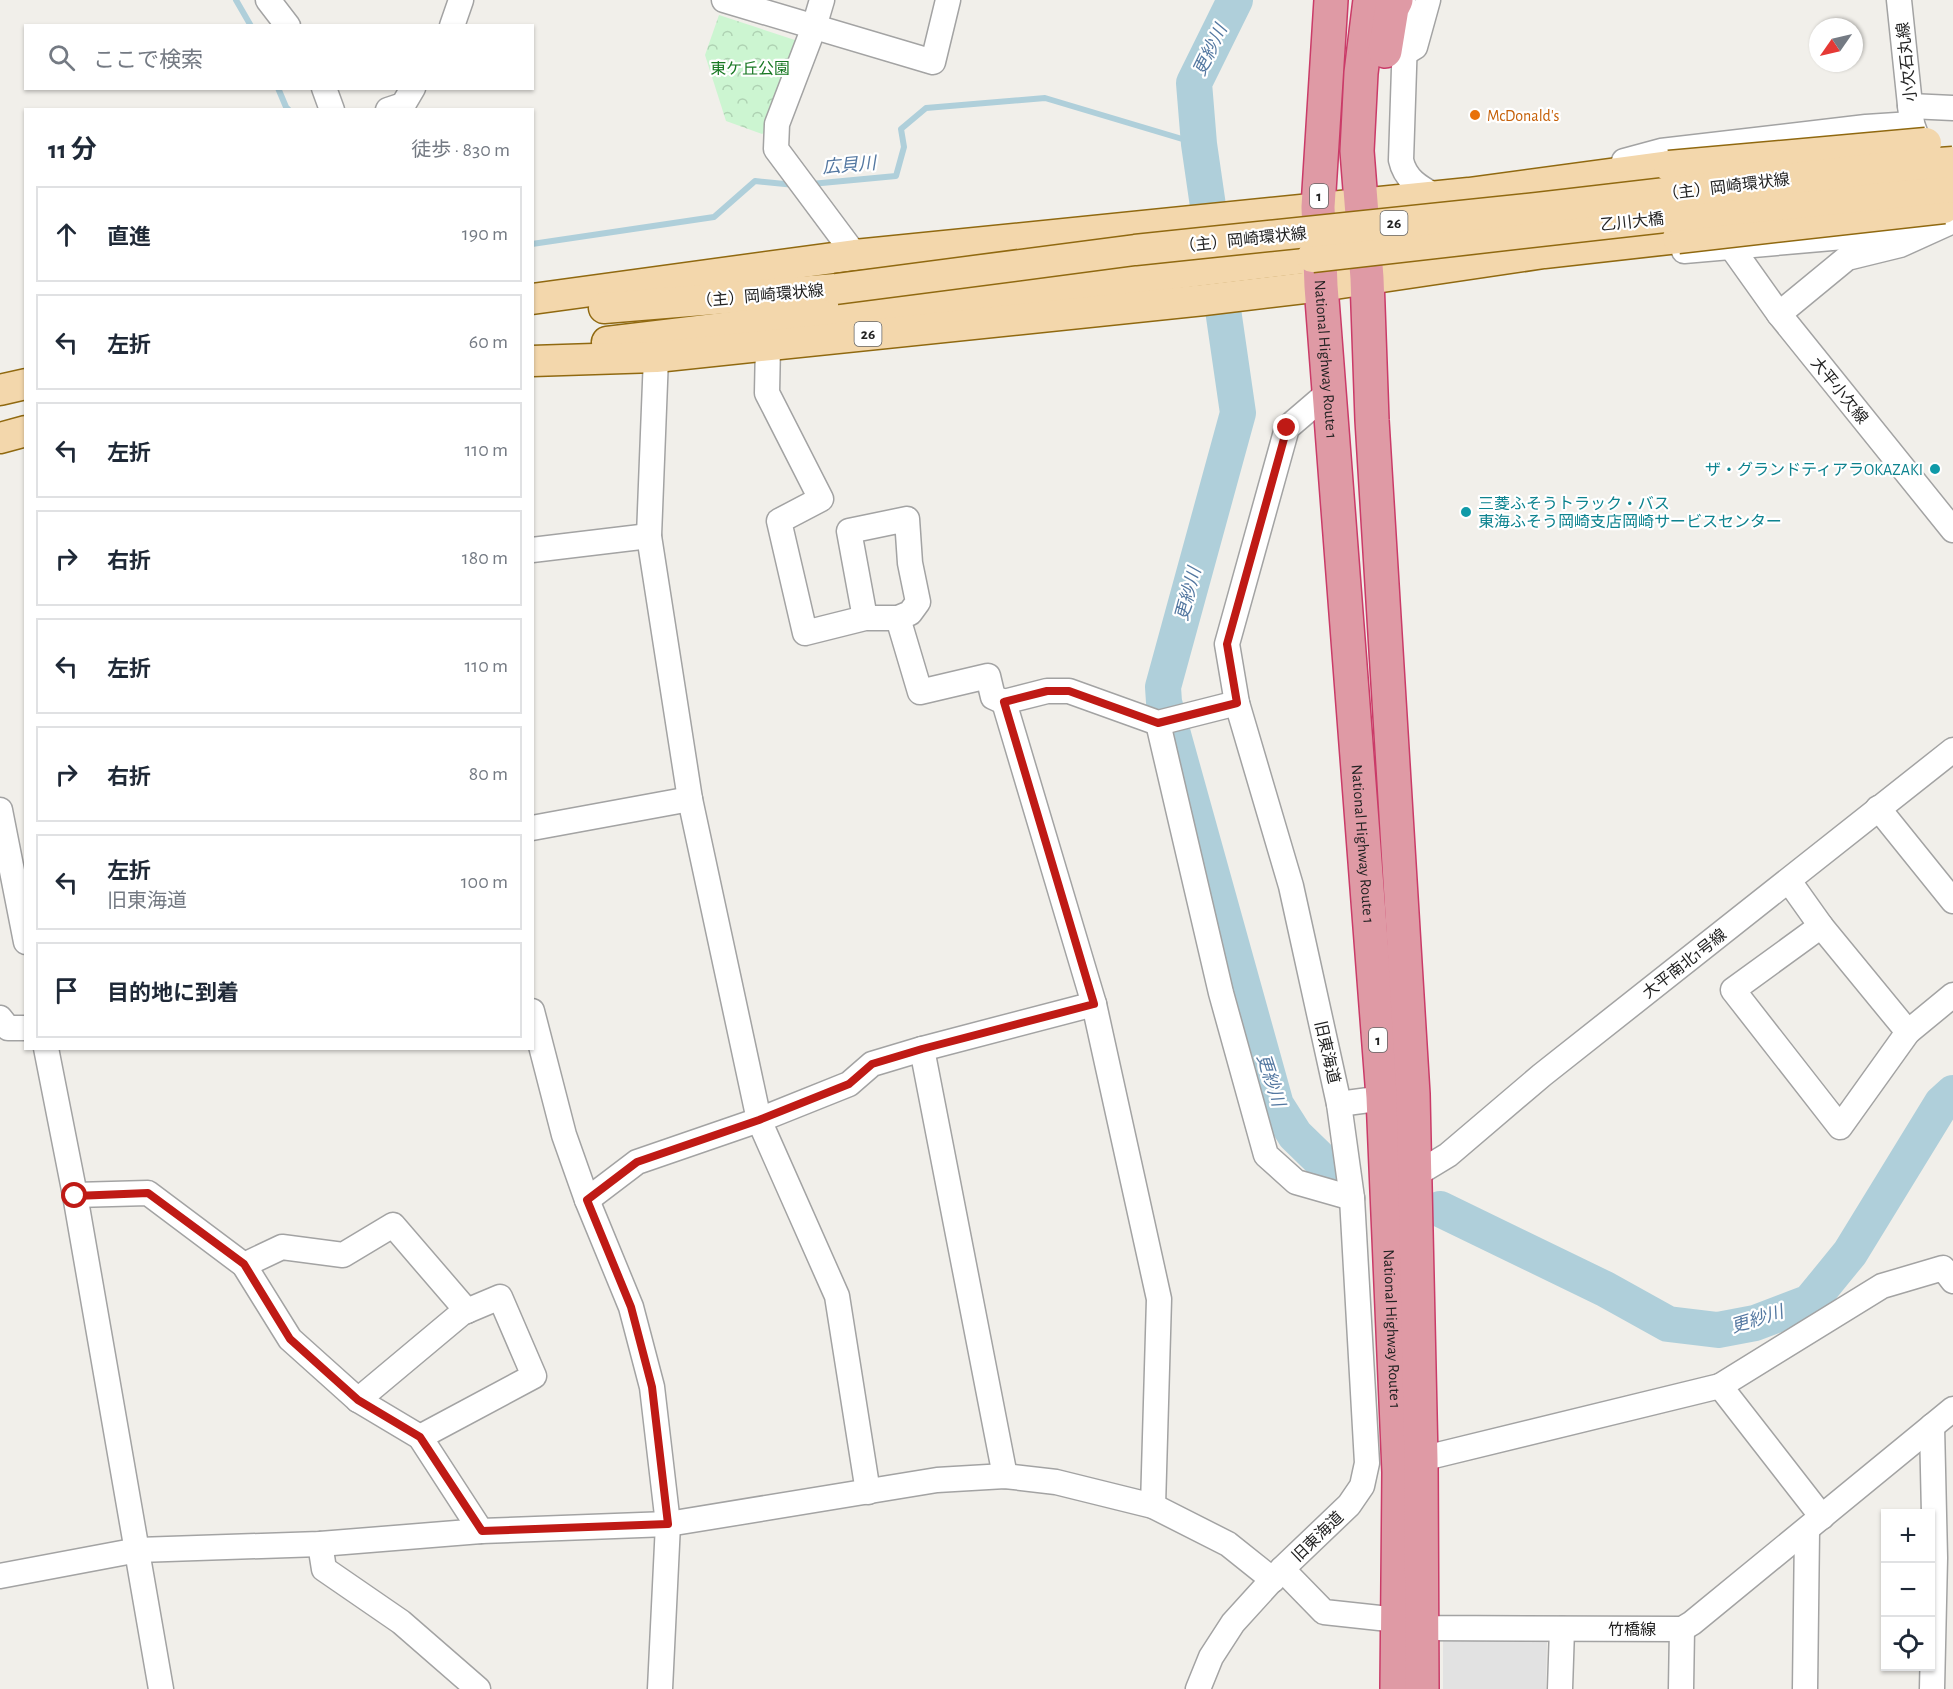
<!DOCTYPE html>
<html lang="ja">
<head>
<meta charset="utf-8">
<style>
	body { margin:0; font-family:"Alegreya Sans","Noto Sans JP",sans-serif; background:#f6f6f7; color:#1f2937 }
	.controls { position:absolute; right:18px; bottom:18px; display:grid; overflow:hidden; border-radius:0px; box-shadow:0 2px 4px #0004 }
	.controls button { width:54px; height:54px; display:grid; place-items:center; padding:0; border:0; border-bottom:2px solid #e0e1e3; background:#fff; color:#1f2937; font:30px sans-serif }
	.compass { position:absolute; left:1809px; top:18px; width:54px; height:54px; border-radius:50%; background:#fff; box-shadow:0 2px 4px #0004; rotate:236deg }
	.stop { position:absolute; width:18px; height:18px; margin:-14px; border:4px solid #bf1a15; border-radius:50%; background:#fff }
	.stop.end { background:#bf1a15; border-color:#fff; box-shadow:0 2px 6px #0008 }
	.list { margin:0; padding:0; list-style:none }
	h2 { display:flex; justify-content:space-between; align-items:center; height:78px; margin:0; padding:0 24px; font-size:26px }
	h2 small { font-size:20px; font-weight:400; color:#747a83 }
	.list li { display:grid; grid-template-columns:39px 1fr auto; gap:18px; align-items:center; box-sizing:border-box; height:96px; margin:0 12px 12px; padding:0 12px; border:2px solid #e0e1e3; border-radius:0px }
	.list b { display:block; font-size:22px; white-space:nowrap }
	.list p { margin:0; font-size:20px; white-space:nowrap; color:#747a83 }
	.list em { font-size:20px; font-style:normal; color:#747a83 }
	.icon { flex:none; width:33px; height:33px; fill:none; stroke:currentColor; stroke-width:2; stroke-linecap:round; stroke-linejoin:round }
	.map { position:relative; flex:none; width:1953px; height:1689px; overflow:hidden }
	.search { position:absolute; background:#fff; box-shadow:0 2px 4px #0004; left:24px; top:24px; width:510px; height:66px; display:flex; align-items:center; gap:15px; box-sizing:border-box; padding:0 21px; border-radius:0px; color:#747a83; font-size:22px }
	.panel { position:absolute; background:#fff; box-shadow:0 2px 4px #0004; left:24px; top:108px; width:510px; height:942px; border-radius:0px }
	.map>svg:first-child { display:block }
	.park { fill:url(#park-crowns) }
	.parking { fill:#e2e2e2 }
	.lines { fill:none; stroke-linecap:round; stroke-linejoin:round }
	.stream { stroke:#afcfda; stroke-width:6 }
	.river { stroke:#afcfda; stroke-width:36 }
	.minor-casing { stroke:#a3a3a3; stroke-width:27 }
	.major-casing { stroke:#906910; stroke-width:33 }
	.highway-casing { stroke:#ca3b68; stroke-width:36 }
	.minor { stroke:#fff; stroke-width:24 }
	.major { stroke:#f3d7ac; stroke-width:30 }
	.highway { stroke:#df9aa5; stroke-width:33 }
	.major-bridge-casing { stroke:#906910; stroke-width:33; stroke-linecap:butt }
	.major-bridge { stroke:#f3d7ac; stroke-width:30 }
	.route { stroke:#bf1a15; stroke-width:8 }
	.food-dot { fill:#e8710a; stroke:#fff; stroke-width:2 }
	.culture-dot { fill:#0f9aa8; stroke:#fff; stroke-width:2 }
	.labels { text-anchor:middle; stroke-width:4.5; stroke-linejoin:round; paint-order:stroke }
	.shield { fill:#fff; stroke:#646464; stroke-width:1.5 }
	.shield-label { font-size:15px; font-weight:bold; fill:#222 }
	.street-label { font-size:16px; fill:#222; stroke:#fff }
	.park-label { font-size:16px; fill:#187823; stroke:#fff }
	.food-label { font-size:16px; fill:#c56008; stroke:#fff; text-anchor:start }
	.culture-label { font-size:16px; fill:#0d838f; stroke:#fff; text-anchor:end }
	.water-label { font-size:18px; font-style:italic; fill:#5478a1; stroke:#fff }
</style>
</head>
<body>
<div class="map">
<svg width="1953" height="1689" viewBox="0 0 1953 1689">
	<defs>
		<pattern id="park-crowns" width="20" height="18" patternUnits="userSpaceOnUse" patternTransform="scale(1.5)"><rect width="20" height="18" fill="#ccf5d1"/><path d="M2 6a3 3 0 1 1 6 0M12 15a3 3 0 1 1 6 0" fill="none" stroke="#afd2b3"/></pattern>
	</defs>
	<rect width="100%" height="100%" fill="#f1efea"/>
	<polygon class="park" points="719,15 801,42 771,128 762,134 726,121 705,55"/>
	<polygon class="parking" points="1547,1639 1546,1689 1443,1689 1443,1640"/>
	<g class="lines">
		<g class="stream">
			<polyline points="236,0 251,26"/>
			<polyline points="278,88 286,107 289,110"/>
			<polyline points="811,184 896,176 904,147 901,129 926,108 1045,98 1199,144"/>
			<polyline points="532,244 714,217 755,181 795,185"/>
		</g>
		<g class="river">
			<polyline points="1235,0 1194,83 1199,144 1238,413 1163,687 1164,702 1276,1105 1295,1135 1330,1169"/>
			<polyline points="1440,1209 1605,1289 1668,1324 1718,1330 1755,1323 1810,1302 1850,1253 1942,1103 1953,1093"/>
		</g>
		<defs>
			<g id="minor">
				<polyline points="268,0 288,26"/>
				<polyline points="724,0 933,62 948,0"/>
				<polyline points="822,0 814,27 777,124 776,149 855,255"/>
				<polyline points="1899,0 1912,124 1925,159"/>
				<path d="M 1406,8 L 1401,160 C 1405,179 1419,187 1435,196"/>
				<polyline points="452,26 461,0"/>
				<polyline points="1410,50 1415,47 1428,0"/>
				<polyline points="324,88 332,110"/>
				<polyline points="1910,106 1953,108"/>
				<polyline points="388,110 403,105 413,88"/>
				<polyline points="1624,161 1661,151 1866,127 1912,124"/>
				<polyline points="1732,248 1779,314 1953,530"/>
				<polyline points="1684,251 1878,234 1899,228 1921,208"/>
				<polyline points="1779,314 1847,258 1900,245 1953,221"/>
				<polyline points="768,344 767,393 821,499 779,521 805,633 865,618 898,618 910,613 918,602 910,563 907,519 849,531 865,618"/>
				<polyline points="656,357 649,536 690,799 759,1120 837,1296 868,1492"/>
				<polyline points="532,550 649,536"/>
				<polyline points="898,618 920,692 988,676 993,697 1004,702"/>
				<polyline points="1158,723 1221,993 1266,1155 1296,1182 1352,1198"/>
				<polyline points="1878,808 1953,901"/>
				<polyline points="0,810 26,942"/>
				<polyline points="532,828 690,799"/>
				<polyline points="1789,881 1821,926 1908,1032"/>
				<polyline points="1821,926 1733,990 1840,1127 1908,1032 1953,995"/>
				<polyline points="532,1011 564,1135 587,1200 631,1307 652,1387 668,1524 660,1689"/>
				<polyline points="0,1018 8,1028 26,1028"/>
				<polyline points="46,1048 75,1195 161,1689"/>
				<polyline points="922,1049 1005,1476"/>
				<polyline points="1339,1104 1399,1096"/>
				<polyline points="1415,1175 1448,1155 1542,1075 1953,750"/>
				<polyline points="75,1195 148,1193 244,1265 290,1339 358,1400 420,1437 481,1531"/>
				<polyline points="587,1200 637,1162 759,1120 849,1084 872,1064 922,1049 1094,1004"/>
				<polyline points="244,1265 282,1247 343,1255 393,1225 467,1311"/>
				<polyline points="1720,1386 1882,1286 1943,1268 1953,1281"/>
				<polyline points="358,1400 462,1313 500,1297 534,1376 420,1437"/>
				<polyline points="1421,1459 1720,1386 1822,1517"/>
				<polyline points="1153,1506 1159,1299 1094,1004 1004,702 1047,691 1069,691 1158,723 1237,703"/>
				<polyline points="320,1544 324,1569 401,1622 478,1689"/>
				<polyline points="1282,1569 1324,1612 1398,1620 1423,1628 1682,1629 1692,1623 1953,1409"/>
				<polyline points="0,1576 138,1550 320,1544 481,1531 668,1524 937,1480 1005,1476 1056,1482 1153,1506 1228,1544 1273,1580"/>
				<polyline points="1198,1689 1211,1657 1233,1623 1282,1569 1349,1505 1362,1486 1367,1463 1352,1198 1339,1104 1291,886 1237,703 1227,644 1287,428 1329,392"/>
				<polyline points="1560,1689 1562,1629"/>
				<polyline points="1681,1689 1682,1629"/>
				<polyline points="1805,1689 1807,1531"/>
				<polyline points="1932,1689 1935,1558 1932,1426"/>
			</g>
			<g id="major">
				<polyline points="532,299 855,255 1469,193 1669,166"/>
				<polyline points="604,308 836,289"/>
				<polyline points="607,342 1312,257"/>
				<polyline points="532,361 656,357 1204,300 1321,286 1544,253 1678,238"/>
				<polyline points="0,390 26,384"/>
				<polyline points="0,438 26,431"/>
			</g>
			<g id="highway">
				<path id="s1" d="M 1331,0 L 1318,207 L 1321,286 L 1383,1097 L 1399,1472 L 1397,1689"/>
				<polyline points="1370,0 1361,73 1357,151 1367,278 1372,420 1413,1094 1421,1459 1422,1689"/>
				<polyline points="1385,51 1392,8 1396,0"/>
			</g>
		</defs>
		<use href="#minor" class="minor-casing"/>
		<use href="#major" class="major-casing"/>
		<use href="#highway" class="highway-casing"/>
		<use href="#minor" class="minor"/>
		<use href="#major" class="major"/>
		<use href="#highway" class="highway"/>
		<defs>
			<g id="major-bridge">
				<polyline points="1669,166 1926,143"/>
				<polyline points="1678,238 1944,208"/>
				<polyline points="1312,257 1727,210 1953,187"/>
				<polyline points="836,289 1135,250 1537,208 1897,166 1953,162"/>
			</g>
		</defs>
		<use href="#major-bridge" class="major-bridge-casing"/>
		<use href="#major-bridge" class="major-bridge"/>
	</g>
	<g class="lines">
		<polyline class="route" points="75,1196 148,1193 244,1264 290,1339 358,1400 420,1437 482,1531 668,1524 652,1387 631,1307 587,1200 637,1162 759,1120 849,1084 872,1064 922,1049 1094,1004 1004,702 1047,691 1069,691 1158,723 1237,703 1227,644 1287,428"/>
	</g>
	<circle class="food-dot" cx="1475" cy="115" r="6"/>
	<g class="culture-dot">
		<circle cx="1935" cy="469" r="6"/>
		<circle cx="1466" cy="512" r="6"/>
	</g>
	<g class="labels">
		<g class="shield">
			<rect x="1310" y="184" width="18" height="24" rx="4.5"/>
			<rect x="1380.5" y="211" width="27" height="24" rx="4.5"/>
			<rect x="854.5" y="322" width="27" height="24" rx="4.5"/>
			<rect x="1369" y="1028" width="18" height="24" rx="4.5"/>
		</g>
		<g class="shield-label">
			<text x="1319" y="201">1</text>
			<text x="1394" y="228">26</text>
			<text x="868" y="339">26</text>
			<text x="1378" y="1045">1</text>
		</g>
		<g class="street-label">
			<text transform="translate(1906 62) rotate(-96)" y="6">小欠石丸線</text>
			<text transform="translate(1726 186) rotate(-7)" y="6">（主）岡崎環状線</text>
			<text transform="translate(1632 221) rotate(-6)" y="6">乙川大橋</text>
			<text transform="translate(1243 239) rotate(-6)" y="6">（主）岡崎環状線</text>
			<text transform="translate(760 295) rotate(-5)" y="6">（主）岡崎環状線</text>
			<text dy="6" stroke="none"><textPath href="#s1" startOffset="360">National Highway Route 1</textPath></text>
			<text transform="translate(1840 390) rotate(51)" y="6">大平小欠線</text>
			<text dy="6" stroke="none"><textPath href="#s1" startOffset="846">National Highway Route 1</textPath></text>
			<text transform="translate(1684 963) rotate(-38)" y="6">大平南北1号線</text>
			<text transform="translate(1328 1052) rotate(77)" y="6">旧東海道</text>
			<text dy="6" stroke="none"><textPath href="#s1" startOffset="1332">National Highway Route 1</textPath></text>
			<text transform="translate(1317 1536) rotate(-44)" y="6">旧東海道</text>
			<text x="1632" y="1635">竹橋線</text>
		</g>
		<g class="park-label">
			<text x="750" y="74">東ケ丘公園</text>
		</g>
		<g class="food-label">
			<text x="1487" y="121">McDonald's</text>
		</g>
		<g class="culture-label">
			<text x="1923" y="475">ザ・グランドティアラOKAZAKI</text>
			<text x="1478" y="509" text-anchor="start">三菱ふそうトラック・バス<tspan x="1478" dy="18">東海ふそう岡崎支店岡崎サービスセンター</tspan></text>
		</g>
		<g class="water-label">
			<text transform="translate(1210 50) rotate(-64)" y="6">更紗川</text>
			<text transform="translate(849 165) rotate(-5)" y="6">広貝川</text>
			<text transform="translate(1188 594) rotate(-75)" y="6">更紗川</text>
			<text transform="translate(1271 1080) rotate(72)" y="6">更紗川</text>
			<text transform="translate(1757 1319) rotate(-17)" y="6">更紗川</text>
		</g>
	</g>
</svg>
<div class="controls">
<button>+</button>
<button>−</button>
<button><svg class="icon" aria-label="locate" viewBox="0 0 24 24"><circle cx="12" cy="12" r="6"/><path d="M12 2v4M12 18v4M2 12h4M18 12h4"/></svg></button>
</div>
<svg class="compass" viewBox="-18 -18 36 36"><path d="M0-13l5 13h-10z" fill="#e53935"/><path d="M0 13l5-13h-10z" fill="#747a83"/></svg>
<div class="stop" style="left:75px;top:1196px"></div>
<div class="stop end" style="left:1287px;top:428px"></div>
<div class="search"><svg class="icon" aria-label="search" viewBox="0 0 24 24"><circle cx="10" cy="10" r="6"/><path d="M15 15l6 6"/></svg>ここで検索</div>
<section class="panel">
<h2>11 分<small>徒歩 · 830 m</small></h2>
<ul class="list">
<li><svg class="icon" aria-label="ahead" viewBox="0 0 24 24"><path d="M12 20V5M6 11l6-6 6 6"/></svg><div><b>直進</b></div><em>190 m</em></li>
<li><svg class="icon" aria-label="left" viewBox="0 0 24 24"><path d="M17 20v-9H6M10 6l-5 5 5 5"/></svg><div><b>左折</b></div><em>60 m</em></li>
<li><svg class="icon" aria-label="left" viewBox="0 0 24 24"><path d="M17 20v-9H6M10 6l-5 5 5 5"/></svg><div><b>左折</b></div><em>110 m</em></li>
<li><svg class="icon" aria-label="right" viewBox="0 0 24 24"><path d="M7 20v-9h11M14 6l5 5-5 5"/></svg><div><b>右折</b></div><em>180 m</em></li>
<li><svg class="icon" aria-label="left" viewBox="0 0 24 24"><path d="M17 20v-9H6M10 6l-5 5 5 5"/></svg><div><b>左折</b></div><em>110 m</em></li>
<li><svg class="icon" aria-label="right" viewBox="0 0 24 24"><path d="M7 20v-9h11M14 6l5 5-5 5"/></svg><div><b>右折</b></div><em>80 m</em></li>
<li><svg class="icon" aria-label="left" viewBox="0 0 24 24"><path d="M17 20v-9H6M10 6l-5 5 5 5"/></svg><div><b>左折</b><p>旧東海道</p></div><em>100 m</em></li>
<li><svg class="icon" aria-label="arrive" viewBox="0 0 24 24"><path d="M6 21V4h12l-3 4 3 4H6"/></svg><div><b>目的地に到着</b></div></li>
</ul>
</section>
</div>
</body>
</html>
